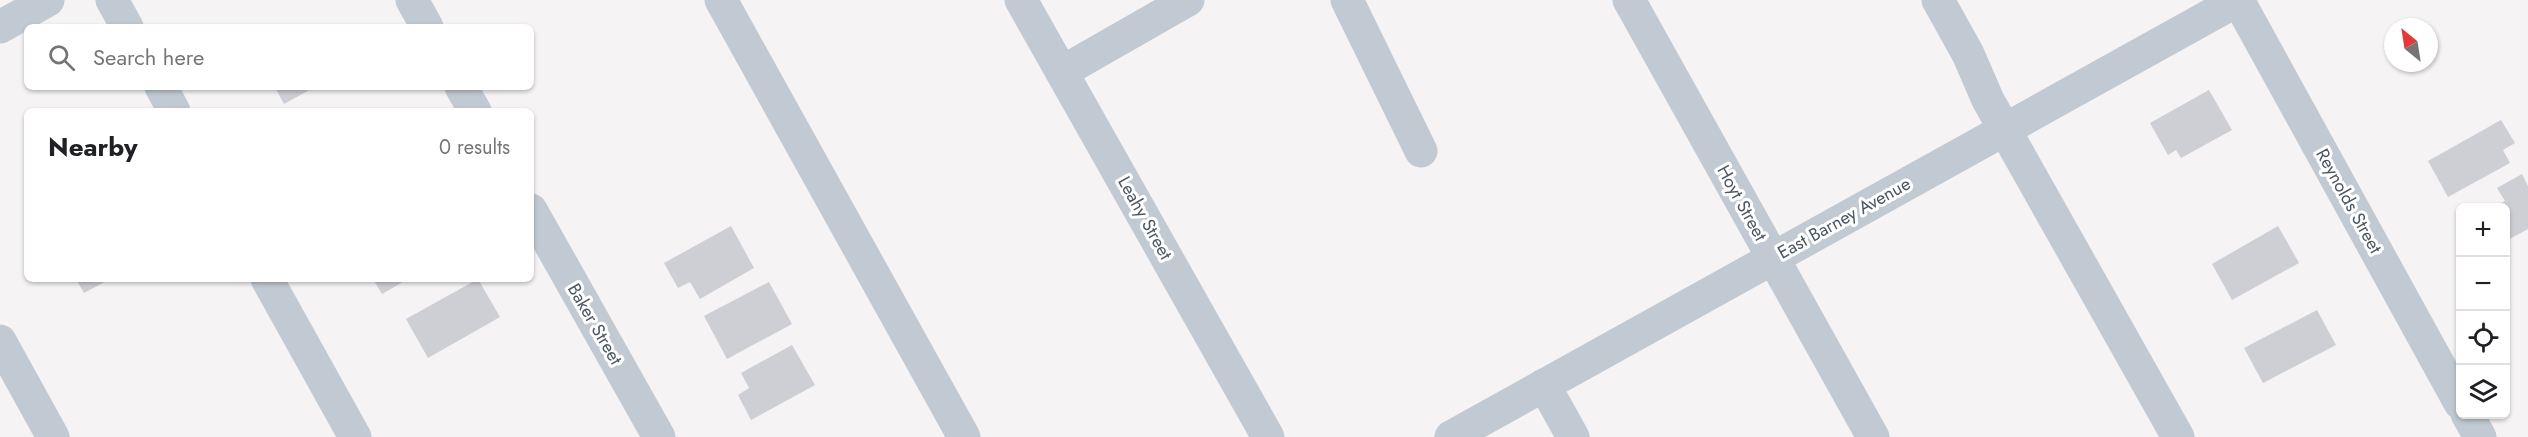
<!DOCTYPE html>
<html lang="en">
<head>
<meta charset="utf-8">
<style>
	body { margin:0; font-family:Jost,sans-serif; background:#f2f2f2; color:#202124 }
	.controls { position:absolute; right:18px; bottom:18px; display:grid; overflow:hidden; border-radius:9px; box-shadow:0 2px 4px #0004 }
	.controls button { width:54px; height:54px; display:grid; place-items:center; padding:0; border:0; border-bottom:2px solid #e0e0e0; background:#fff; color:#202124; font:30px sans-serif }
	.compass { position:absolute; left:2384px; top:18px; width:54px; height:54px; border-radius:50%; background:#fff; box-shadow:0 2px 4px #0004; rotate:330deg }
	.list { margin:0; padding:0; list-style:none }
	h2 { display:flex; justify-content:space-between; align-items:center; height:78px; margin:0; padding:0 24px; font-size:26px }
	h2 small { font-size:20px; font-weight:400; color:#757577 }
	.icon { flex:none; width:33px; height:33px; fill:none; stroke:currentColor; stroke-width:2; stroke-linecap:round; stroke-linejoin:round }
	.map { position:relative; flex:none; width:2528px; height:437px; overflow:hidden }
	.search { position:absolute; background:#fff; box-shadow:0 2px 4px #0004; left:24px; top:24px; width:510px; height:66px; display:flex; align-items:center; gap:15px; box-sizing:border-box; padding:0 21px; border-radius:9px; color:#757577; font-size:22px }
	.panel { position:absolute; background:#fff; box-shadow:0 2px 4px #0004; left:24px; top:108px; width:510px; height:174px; border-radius:9px }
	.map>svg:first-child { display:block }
	.building { fill:#cdcfd5 }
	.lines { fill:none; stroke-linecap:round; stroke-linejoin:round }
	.minor { stroke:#c1cad2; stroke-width:33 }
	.labels { text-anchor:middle; stroke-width:6; stroke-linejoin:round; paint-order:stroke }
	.street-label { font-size:18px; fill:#4a5661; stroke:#fff }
</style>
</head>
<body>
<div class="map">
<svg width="2528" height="437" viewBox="0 0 2528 437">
	<rect width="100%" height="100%" fill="#f5f3f3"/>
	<g class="building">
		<polygon points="275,87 315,87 284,104"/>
		<polygon points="2209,90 2232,130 2181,158 2176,150 2168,155 2150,123"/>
		<polygon points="2501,120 2515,143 2503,150 2510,163 2448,197 2428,161"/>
		<polygon points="2522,174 2528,186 2528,229 2506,241 2506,207 2493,207 2505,201 2497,188"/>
		<polygon points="731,226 754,268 700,299 690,282 678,288 664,263"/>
		<polygon points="2278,226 2299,263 2232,300 2212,264"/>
		<polygon points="76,279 110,279 84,293"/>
		<polygon points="373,279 408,279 382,294"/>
		<polygon points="478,279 500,317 428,358 406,319"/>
		<polygon points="769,282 792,324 727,359 704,316"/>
		<polygon points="2317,310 2336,345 2263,383 2244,348"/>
		<polygon points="792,345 815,385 751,420 738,395 749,388 741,373"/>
	</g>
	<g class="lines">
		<g class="minor">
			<polyline points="112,0 127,27"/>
			<polyline points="412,0 427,27"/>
			<polyline points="721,0 964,437"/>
			<polyline points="1021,0 1268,437"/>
			<polyline points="1347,0 1421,151"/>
			<polyline points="1629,0 1873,437"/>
			<polyline points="1938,0 1968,54 1988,100 2178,437"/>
			<polyline points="2238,0 2460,403"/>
			<polyline points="0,27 48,0"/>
			<polyline points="1062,72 1188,0"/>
			<polyline points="161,87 174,111"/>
			<polyline points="461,87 475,111"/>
			<polyline points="531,210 659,437"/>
			<polyline points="267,279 355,437"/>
			<polyline points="0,341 53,437"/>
			<polyline points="1544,385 1573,437"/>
			<polyline points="2467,414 2480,437"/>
			<polyline points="1451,437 2238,0"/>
		</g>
	</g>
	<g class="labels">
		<g class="street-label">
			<text transform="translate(2349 201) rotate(61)" y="6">Reynolds Street</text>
			<text transform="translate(1742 203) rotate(61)" y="6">Hoyt Street</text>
			<text transform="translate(1145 218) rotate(61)" y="6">Leahy Street</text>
			<text transform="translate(1844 218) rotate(-29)" y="6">East Barney Avenue</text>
			<text transform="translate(595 324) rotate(60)" y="6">Baker Street</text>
		</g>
	</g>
</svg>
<div class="controls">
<button>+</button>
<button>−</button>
<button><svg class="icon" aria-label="locate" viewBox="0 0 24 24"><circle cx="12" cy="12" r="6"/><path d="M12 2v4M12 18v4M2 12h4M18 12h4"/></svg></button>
<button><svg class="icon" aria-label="layers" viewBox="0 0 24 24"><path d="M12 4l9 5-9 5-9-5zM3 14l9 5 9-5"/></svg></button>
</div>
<svg class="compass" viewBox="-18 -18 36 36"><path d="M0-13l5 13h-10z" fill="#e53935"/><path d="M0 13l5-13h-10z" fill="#757577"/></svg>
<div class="search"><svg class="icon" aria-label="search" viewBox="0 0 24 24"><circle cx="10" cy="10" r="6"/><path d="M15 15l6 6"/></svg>Search here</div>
<section class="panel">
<h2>Nearby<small>0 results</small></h2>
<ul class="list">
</ul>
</section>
</div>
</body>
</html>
